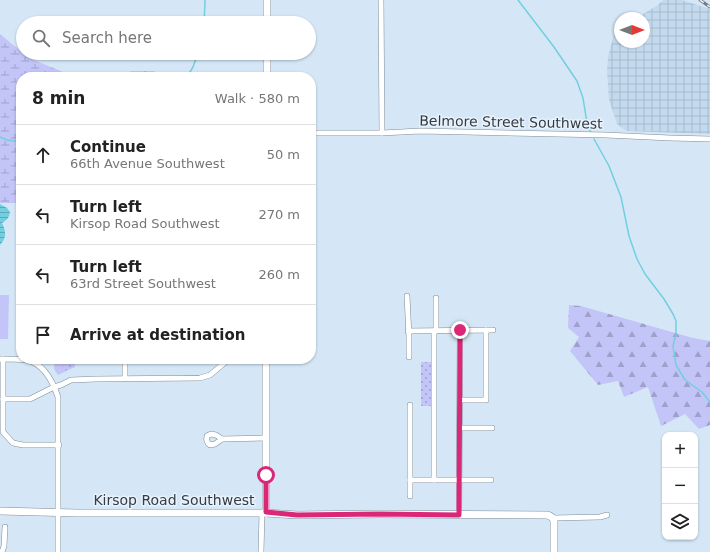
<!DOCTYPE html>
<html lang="en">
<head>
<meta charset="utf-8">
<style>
	body { margin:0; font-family:"DejaVu Sans",sans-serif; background:#f2f2f2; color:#222 }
	.controls { position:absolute; right:12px; bottom:12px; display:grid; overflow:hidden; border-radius:8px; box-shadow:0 1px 3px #0004 }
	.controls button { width:36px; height:36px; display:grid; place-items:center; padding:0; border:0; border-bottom:1px solid #e0e0e0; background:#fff; color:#222; font:20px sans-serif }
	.compass { position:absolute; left:614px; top:12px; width:36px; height:36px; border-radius:50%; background:#fff; box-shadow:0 1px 3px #0004; rotate:90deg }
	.stop { position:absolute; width:12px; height:12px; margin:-9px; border:3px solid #db2777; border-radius:50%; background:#fff }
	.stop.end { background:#db2777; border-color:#fff; box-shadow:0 1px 4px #0008 }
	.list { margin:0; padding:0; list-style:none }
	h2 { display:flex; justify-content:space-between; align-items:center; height:52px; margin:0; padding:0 16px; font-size:17px }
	h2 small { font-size:13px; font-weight:400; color:#767676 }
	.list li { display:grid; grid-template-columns:26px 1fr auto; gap:12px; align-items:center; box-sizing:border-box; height:60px; padding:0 16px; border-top:1px solid #e0e0e0 }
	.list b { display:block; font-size:15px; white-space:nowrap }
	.list p { margin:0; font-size:13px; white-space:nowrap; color:#767676 }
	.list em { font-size:13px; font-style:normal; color:#767676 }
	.icon { flex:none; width:22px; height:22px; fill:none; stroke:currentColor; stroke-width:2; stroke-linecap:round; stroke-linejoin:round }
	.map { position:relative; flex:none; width:710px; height:552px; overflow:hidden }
	.search { position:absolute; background:#fff; box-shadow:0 1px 3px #0004; left:16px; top:16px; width:300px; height:44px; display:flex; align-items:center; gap:10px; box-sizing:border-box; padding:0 14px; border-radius:22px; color:#767676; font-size:15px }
	.panel { position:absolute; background:#fff; box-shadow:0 1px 3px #0004; left:16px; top:72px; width:300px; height:292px; border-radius:16px }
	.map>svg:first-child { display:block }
	.industrial { fill:url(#industrial-grid) }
	.grass { fill:#c3c5f8 }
	.forest { fill:url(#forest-firs) }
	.wetland { fill:url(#wetland-marsh) }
	.park { fill:url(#park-dots) }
	.water { fill:url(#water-rules) }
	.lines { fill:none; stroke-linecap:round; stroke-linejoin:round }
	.stream { stroke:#71cfe0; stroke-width:1.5 }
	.street-casing { stroke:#7c8c9a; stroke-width:6 }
	.secondary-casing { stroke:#7c8c9a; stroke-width:8 }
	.street { stroke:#fff; stroke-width:5 }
	.secondary { stroke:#fff; stroke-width:7 }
	.rail-casing { stroke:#707b85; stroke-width:3 }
	.rail { stroke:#e8f3fd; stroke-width:1.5; stroke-dasharray:4.5; stroke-linecap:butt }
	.route { stroke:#db2777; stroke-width:5 }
	.labels { text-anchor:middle; stroke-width:3; stroke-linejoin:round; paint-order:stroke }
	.street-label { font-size:14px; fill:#353b42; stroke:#e8f3fd }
</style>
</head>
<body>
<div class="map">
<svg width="710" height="552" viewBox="0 0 710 552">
	<defs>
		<pattern id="industrial-grid" width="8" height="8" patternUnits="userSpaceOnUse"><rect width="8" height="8" fill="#c3daee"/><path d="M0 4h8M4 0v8" fill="none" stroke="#a8bccd"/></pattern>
		<pattern id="forest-firs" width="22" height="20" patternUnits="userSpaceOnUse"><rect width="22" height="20" fill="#c3c5f8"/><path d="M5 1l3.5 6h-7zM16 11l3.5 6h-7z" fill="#9fa1ca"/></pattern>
		<pattern id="wetland-marsh" width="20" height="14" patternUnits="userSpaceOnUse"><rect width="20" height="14" fill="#c3c5f8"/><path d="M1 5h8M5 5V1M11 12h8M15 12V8" fill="none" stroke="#9fa1ca"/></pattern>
		<pattern id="park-dots" width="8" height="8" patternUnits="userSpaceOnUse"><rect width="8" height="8" fill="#c3c5f8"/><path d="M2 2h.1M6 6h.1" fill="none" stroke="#9fa1ca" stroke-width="1.8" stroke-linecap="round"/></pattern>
		<pattern id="water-rules" width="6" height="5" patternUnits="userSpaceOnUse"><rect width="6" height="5" fill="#71cfe0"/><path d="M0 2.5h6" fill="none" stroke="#5ea9b7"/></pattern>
	</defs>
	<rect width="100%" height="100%" fill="#d5e7f7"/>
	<polygon class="industrial" points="663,0 682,0 710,9 710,134 626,131 617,124 609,100 607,71 608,56 614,35 620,25 620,42 644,42 644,18 636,18 658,5"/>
	<g class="grass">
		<polygon points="0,295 9,295 8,339 0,339"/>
		<polygon points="55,359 75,359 75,367 58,375 54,369"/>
	</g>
	<polygon class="forest" points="569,305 581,306 693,338 710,341 710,425 699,429 685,414 661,426 648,387 624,397 618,381 598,385 570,351 579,337 568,328"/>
	<g class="wetland">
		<polygon points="0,34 29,58 63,72 82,77 21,77 21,203 0,203"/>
		<polygon points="132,71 154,71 161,77 113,77"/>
	</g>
	<g class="park">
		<polygon points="63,359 75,359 75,366 62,372"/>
		<rect x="421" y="362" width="10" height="44"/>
	</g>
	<path class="water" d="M 0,204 L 7,208 L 10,212 C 9,218 7,220 2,223 C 6,231 7,238 0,245 Z"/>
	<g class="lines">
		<g class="stream">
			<polyline points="518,0 554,47 577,81 583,98 587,123 591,133"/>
			<polyline points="204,23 205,3 205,0"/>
			<polyline points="187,77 193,67 198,53"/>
			<polyline points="0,137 7,140 21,142"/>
			<polyline points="594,139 609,166 621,197 629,236 637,259 645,274 664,299 673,314 676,321 676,334 673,346 676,365 685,380 702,392 710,402"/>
		</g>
		<defs>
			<g id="street">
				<polyline points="381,0 382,133"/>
				<polyline points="311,133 382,133 420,131 606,135 670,138 710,139"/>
				<polyline points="407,296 409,337 409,357"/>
				<polyline points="436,298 436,331"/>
				<polyline points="408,331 493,330"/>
				<path d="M 0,359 C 8,359 18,359 26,360 C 44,363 53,382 58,397 L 58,552"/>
				<polyline points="3,359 3,432 13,443 23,445 59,445"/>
				<polyline points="125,378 125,359"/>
				<polyline points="3,399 30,399 54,387 61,385 71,380 96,379 200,378 210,375 229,359"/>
				<polyline points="460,400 486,400 486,330"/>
				<polyline points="460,428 492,428"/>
				<path d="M 211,434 L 216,435 L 222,439 L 215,444 L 210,445 C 207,443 206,440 207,436 Z"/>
				<polyline points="222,439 266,438"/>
				<polyline points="410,480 491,480"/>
				<polyline points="434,480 434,331"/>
				<polyline points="410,496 410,405"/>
				<polyline points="459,515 460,330"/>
				<polyline points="553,518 600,517 607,515"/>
				<polyline points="2,552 4,546 5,527"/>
				<polyline points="261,552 262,513"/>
			</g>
			<g id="secondary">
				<polyline points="267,23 267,0"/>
				<polyline points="267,77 267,53"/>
				<path d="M 0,511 L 77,513 L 266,513 L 297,515 L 379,514 L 547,515 C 551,516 553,517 554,521 L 554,552"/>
				<polyline points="266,513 266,359"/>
			</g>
		</defs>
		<use href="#street" class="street-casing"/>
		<use href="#secondary" class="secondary-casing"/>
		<use href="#street" class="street"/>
		<use href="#secondary" class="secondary"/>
		<defs>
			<polyline id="rail" points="700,0 710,7"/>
		</defs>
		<use href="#rail" class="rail-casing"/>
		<use href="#rail" class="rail"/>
	</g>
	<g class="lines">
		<polyline class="route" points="266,475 266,512 297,515 379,514 459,515 460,330"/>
	</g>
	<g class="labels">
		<g class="street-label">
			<text transform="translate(511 122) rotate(1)" y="5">Belmore Street Southwest</text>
			<text x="174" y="505">Kirsop Road Southwest</text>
		</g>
	</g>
</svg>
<div class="controls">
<button>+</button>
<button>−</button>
<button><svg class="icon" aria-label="layers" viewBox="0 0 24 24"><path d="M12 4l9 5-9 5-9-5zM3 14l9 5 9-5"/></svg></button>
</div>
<svg class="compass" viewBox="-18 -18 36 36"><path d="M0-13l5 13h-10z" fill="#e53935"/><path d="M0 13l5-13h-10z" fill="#767676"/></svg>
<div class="stop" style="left:266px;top:475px"></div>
<div class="stop end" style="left:460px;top:330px"></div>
<div class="search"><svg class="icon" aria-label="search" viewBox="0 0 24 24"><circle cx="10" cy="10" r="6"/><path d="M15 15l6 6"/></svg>Search here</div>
<section class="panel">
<h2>8 min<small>Walk · 580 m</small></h2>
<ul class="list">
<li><svg class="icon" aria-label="ahead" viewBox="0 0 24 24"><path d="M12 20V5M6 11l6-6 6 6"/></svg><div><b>Continue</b><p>66th Avenue Southwest</p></div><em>50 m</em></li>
<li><svg class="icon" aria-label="left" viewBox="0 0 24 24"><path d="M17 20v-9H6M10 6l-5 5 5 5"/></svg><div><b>Turn left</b><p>Kirsop Road Southwest</p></div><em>270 m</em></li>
<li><svg class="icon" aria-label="left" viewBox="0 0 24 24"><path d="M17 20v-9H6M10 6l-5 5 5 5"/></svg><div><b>Turn left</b><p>63rd Street Southwest</p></div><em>260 m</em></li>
<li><svg class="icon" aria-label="arrive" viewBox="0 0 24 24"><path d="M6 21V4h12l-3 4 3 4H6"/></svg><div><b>Arrive at destination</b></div></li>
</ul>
</section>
</div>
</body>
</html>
